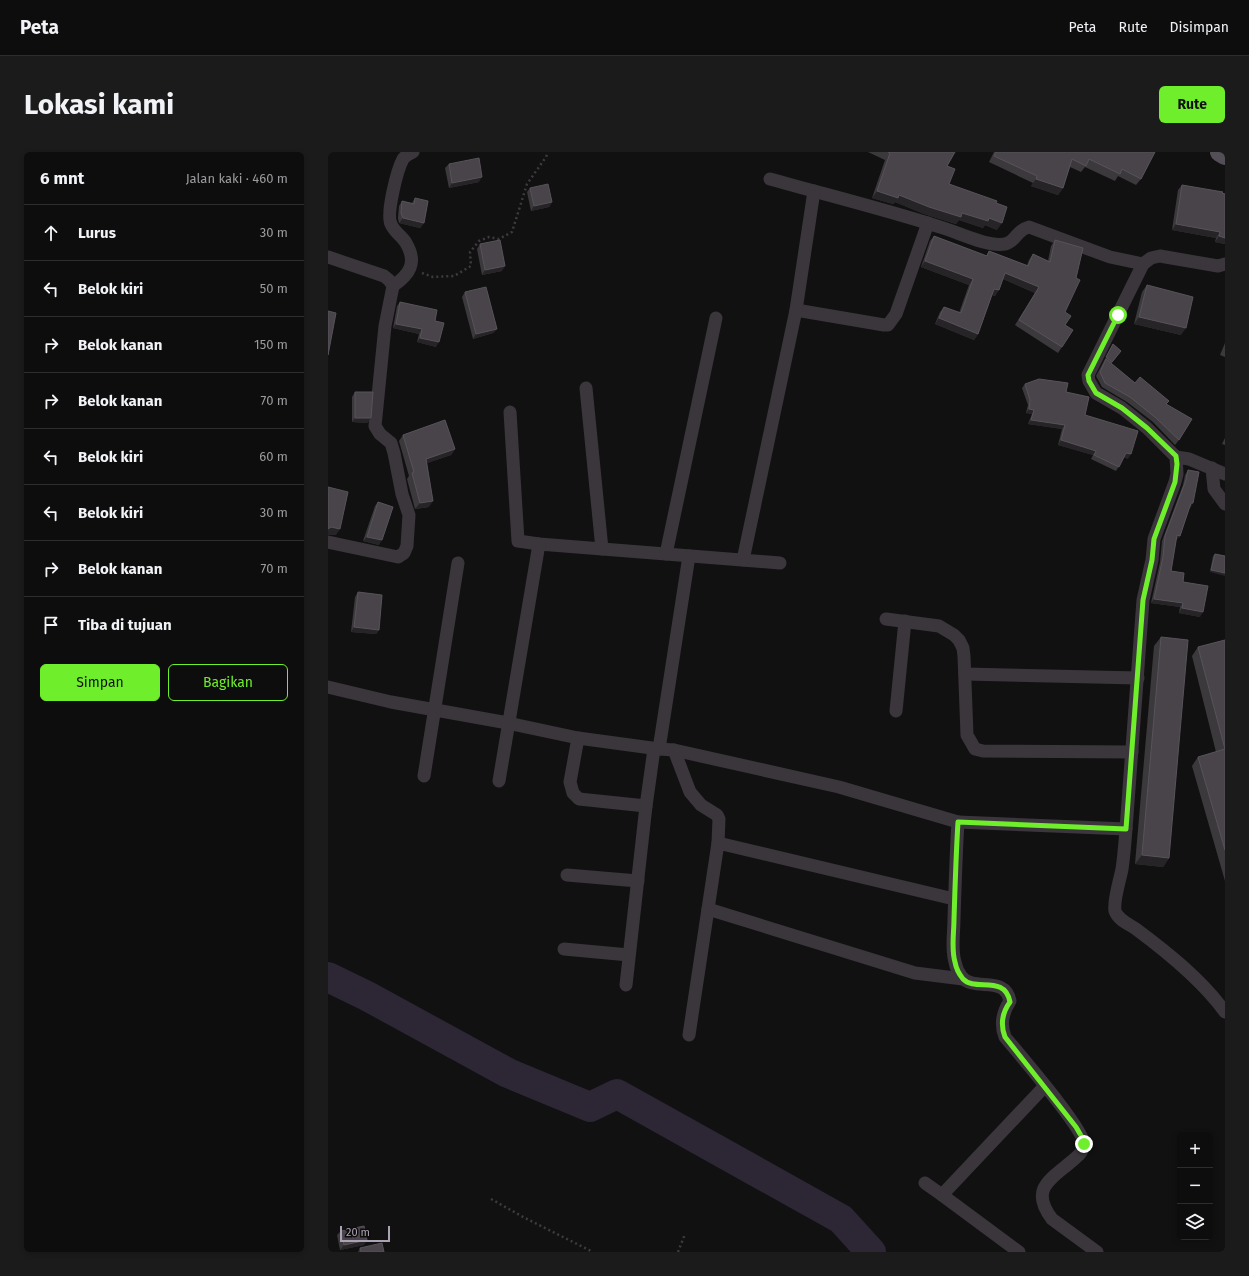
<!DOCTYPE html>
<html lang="id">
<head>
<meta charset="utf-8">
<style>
	body { margin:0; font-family:"Fira Sans",sans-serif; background:#1c1b1c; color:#f1f3f6 }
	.controls { position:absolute; right:12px; bottom:12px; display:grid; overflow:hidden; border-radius:6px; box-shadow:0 2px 6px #0003 }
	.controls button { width:36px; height:36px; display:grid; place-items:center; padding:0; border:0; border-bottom:1px solid #2e2d2e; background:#0e0d0e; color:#f1f3f6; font:20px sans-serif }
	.scale { position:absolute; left:12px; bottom:10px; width:50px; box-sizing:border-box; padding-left:4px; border:2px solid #ada2b3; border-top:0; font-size:11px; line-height:14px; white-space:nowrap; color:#ada2b3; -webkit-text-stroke:3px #0d0c0d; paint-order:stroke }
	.stop { position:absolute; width:12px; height:12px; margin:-9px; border:3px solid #6fef2c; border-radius:50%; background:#fff }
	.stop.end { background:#6fef2c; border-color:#fff; box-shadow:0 1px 4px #0008 }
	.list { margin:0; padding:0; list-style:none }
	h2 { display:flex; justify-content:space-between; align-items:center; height:52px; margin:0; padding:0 16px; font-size:17px }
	h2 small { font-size:13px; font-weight:400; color:#9b9c9e }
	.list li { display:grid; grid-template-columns:26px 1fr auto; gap:12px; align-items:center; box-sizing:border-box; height:56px; padding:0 16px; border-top:1px solid #2e2d2e }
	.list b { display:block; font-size:15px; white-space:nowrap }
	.list em { font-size:13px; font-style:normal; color:#9b9c9e }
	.actions { display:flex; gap:8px; padding:12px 16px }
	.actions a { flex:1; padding:9px 0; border:1px solid #6fef2c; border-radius:6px; text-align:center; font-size:14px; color:#6fef2c }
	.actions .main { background:#6fef2c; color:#111 }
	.icon { flex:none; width:22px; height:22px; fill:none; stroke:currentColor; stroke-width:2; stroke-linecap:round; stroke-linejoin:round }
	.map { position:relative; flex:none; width:897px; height:1100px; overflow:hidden; border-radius:6px }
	header { display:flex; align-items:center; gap:24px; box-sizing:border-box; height:56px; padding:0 20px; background:#0e0d0e; border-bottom:1px solid #2e2d2e }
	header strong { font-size:19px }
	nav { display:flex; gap:22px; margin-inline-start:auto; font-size:14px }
	.intro { display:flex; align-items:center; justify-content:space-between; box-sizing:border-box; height:96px; padding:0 24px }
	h1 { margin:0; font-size:28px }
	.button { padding:10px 18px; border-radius:6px; background:#6fef2c; color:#111; font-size:14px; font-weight:700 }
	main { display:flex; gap:24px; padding:0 24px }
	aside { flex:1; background:#0e0d0e; border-radius:6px; box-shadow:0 2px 6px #0003 }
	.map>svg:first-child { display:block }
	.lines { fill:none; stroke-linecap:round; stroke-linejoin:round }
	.river { stroke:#2d2735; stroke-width:30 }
	.path { stroke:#3e3a40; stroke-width:2.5; stroke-dasharray:2 3; stroke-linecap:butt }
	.minor { stroke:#3b363c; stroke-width:13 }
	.primary { stroke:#544e56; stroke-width:20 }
	.wall { fill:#3c393d }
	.shaded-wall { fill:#262426 }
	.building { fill:#49444a; stroke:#58535a }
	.route { stroke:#6fef2c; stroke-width:5 }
</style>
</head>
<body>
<header>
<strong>Peta</strong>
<nav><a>Peta</a><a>Rute</a><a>Disimpan</a></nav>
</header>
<div class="intro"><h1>Lokasi kami</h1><a class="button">Rute</a></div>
<main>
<aside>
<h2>6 mnt<small>Jalan kaki · 460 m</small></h2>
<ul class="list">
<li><svg class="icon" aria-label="ahead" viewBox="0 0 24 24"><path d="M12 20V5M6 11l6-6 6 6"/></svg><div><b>Lurus</b></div><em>30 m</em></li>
<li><svg class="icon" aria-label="left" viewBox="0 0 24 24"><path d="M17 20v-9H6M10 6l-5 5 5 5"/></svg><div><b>Belok kiri</b></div><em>50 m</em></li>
<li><svg class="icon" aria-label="right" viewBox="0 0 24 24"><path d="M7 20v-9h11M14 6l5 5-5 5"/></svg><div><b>Belok kanan</b></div><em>150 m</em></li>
<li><svg class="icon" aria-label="right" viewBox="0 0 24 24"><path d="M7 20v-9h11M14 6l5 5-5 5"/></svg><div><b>Belok kanan</b></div><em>70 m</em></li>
<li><svg class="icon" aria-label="left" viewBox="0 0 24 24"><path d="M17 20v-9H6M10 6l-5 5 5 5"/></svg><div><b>Belok kiri</b></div><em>60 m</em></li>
<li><svg class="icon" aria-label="left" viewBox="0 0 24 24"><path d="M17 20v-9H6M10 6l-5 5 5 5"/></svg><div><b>Belok kiri</b></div><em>30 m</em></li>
<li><svg class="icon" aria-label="right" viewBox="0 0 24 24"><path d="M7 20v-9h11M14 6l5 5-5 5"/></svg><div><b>Belok kanan</b></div><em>70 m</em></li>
<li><svg class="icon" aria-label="arrive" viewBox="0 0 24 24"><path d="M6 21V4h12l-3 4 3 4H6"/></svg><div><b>Tiba di tujuan</b></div></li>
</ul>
<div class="actions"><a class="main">Simpan</a><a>Bagikan</a></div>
</aside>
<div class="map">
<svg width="897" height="1100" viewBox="0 0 897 1100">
	<rect width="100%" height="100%" fill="#121112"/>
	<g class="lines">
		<polyline class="river" points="0,825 39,844 180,921 262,955 289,942 513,1067 543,1100"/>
		<g class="path">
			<polyline points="94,121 105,125 126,124 143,114 142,100 151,89 161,85 171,87 184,80 199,32 218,5 220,0"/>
			<polyline points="163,1047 197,1066 265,1100"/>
			<polyline points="350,1100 357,1082"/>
		</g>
		<g class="minor">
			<path d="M 442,27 C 499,43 556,57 612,75 C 630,80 658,95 677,92 C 688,90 688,78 701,75 L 782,105 L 815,112 L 760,223 L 761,229 L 768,241 L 794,256 L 819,276 L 848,305 L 849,322 L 847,330 L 826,387 L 824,408 L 815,448 L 798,677 C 797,690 796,704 794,717 C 792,728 785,749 787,759 C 790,768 801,772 808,777 C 839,800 874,828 897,860"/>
			<polyline points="0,105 56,124 61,128 65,134 57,174 47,274 52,282 63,291 66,301 74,342 81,363 79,394 76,401 70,405 0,390"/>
			<polyline points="815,112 823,106 832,104 890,114 897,112"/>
			<path d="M 65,134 C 81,123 90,111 78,91 C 74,84 66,80 63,72 C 58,62 69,18 75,7 C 77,4 81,2 85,0"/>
			<polyline points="468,158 556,173 560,173 568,162 600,71"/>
			<polyline points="258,236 274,397"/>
			<polyline points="182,260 190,389 211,392 452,411"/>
			<polyline points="848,305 861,307 897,322"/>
			<polyline points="884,316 886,337 897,352"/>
			<polyline points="338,402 388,166"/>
			<polyline points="415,408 468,158 486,39"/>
			<polyline points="558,467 611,474 626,483 631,488 635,496 636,504 639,583 647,597 655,599 804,600"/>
			<polyline points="637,522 810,526"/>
			<path d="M 0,535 L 63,550 L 180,571 L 250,586 L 331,597 L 346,598 L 511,635 L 630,670 C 628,702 627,735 626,767 C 626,781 623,797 627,810 C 628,815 630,820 633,824 C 645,841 677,822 682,849 C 674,861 672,872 677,885 C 690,901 756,977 756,992 C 755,1000 750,1004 744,1009 C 723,1027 701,1037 724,1067 L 769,1100"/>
			<polyline points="568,559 577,469"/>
			<polyline points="250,586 242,630 245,641 251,647 318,654"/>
			<polyline points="331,597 361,404"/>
			<polyline points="346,598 362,640 373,653 389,663 391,667 390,691"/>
			<polyline points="96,624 130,411"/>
			<polyline points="171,629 211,392"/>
			<polyline points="630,670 798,677"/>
			<polyline points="239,723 310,729"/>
			<polyline points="380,757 390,691 626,747"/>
			<polyline points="236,797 301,803"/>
			<polyline points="298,833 318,654 326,597"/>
			<polyline points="361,883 380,757 587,821 635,827"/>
			<polyline points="597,1031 614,1043"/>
			<polyline points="691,1100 614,1043 717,934"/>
		</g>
		<polyline class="primary" points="892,0 897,3"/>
	</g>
	<g class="wall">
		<polygon points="540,0 627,0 619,14 621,32 668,51 669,78 657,73 655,76 631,68 628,72 596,62 567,50 565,52 544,46 557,8"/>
		<polygon points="666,0 827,0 813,27 808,33 790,24 787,29 757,15 753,20 742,15 735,36 730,43 703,34 705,31 661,10"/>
		<polygon points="121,12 151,30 121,36 117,16"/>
		<polygon points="854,33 897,42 897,92 887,90 888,86 844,78 850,38"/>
		<polygon points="202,36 224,50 221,55 203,59 199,40"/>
		<polygon points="87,46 96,71 92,76 71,71 70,66 71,54 74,49 84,51"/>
		<polygon points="606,84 658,104 661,99 699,113 701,108 705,102 720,109 723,94 727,88 737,160 737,173 734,195 730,201 687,173 707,141 675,127 667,144 664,143 650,182 646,188 607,172 612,160 616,155 631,161 641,133 593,115 602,89"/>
		<polygon points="152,92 174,119 154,123 149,97"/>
		<polygon points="819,133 853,183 806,172 814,140"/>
		<polygon points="137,140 169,177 165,181 145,187 134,145"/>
		<polygon points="72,150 107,169 108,195 89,190 91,182 65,176 69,154"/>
		<polygon points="897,191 897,205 892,203"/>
		<polygon points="785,192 793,199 783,212 807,231 838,252 851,288 847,293 825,270 799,250 774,235 768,224"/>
		<polygon points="697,232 738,240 757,263 800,307 796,305 788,319 763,307 765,303 730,293 734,277 700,272 704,262 698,261 700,253 694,236"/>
		<polygon points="27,240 43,266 39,271 24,270 24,245"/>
		<polygon points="75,283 127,297 123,303 99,311 101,355 87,357 79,327 81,324 71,289"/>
		<polygon points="897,286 897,293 894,292"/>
		<polygon points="860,318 865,351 862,356 861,356 852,384 848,388 843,419 855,430 872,465 851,461 852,455 823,451 832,410 834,389 855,333 857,323"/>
		<polygon points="50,350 51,393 35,389 47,354"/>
		<polygon points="887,402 897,404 882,420 885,404"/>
		<polygon points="30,440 51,478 48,482 23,480 27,445"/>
		<polygon points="833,485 841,706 835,715 807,712 826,494"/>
		<polygon points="897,488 897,729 864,614 870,605 888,600 864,504 870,495"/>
		<polygon points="13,1079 36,1093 12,1098 9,1083"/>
		<polygon points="32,1096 56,1100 30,1100"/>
	</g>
	<g class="shaded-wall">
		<polygon points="154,25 151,30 121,36 124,31"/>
		<polygon points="708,27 735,36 730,43 703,34"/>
		<polygon points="549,39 571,43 634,61 661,66 674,71 669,78 657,73 655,76 631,68 628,72 596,62 567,50 565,52 544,46"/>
		<polygon points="224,50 221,55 203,59 206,54"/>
		<polygon points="75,66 96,71 92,76 71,71"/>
		<polygon points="848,72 892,80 888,86 844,78"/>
		<polygon points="891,84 897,86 897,92 887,90"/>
		<polygon points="597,109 645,127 641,133 593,115"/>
		<polygon points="177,114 174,119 154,123 157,118"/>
		<polygon points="677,121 711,135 707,141 673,126"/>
		<polygon points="666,137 671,138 667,144 663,142"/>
		<polygon points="811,165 858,176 853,183 806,172"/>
		<polygon points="611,166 650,182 646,188 607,172"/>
		<polygon points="68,172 94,177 91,182 65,176"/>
		<polygon points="169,177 165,181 145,187 148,182"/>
		<polygon points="92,186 111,190 108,195 89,190"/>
		<polygon points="701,257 706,258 704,262 698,261"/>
		<polygon points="27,266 43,266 39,271 24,270"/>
		<polygon points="703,268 737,273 734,277 700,272"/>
		<polygon points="733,288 768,299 765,303 730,293"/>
		<polygon points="127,297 123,303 94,313 98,307"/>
		<polygon points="798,301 803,302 800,307 795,305"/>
		<polygon points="105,349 101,355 87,357 92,351"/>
		<polygon points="863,351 865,351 862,356 859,355"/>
		<polygon points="3,375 12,377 8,383 0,383 0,377"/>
		<polygon points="849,383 852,384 848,388 846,387"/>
		<polygon points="39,385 54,388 51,393 35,389"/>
		<polygon points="883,418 897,421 897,424 882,420"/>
		<polygon points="826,447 855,451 852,455 823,451"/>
		<polygon points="854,456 875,460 872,465 851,461"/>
		<polygon points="26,475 51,478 48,482 23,480"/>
		<polygon points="814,703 841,706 835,715 807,712"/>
		<polygon points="39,1088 36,1093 12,1098 16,1093"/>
	</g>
	<g class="building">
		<polygon points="560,0 627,0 619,14 627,17 621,32 669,49 668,51 679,55 674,71 661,66 660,69 634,61 633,65 601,55 571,43 570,46 549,39 562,1"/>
		<polygon points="668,0 827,0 813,27 794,17 792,22 761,7 758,14 744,7 735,36 708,27 709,24 666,4"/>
		<polygon points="151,6 154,25 124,31 121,12"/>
		<polygon points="220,32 224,50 206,54 202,36"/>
		<polygon points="854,33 895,40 894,41 897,42 897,86 891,84 892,80 848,72"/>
		<polygon points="87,46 100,49 96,71 75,66 73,61 74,49 86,52"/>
		<polygon points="606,84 659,104 661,99 700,114 705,102 722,110 727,88 755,96 748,126 752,128 737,160 743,164 737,173 745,178 734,195 691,168 711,135 677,121 671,138 666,137 650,182 611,166 616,155 633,161 645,127 597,109"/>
		<polygon points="172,88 177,114 157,118 152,92"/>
		<polygon points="819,133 865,145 858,176 811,165"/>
		<polygon points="158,135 169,177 148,182 137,140"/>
		<polygon points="72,150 109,158 107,169 116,171 111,190 92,186 94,177 68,172"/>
		<polygon points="0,159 8,161 0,203"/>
		<polygon points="785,192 793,199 784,210 778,205"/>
		<polygon points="778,207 807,231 812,225 841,249 838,252 864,267 851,288 828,266 802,245 777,231 772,220"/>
		<polygon points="711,227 740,231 738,240 761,245 757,263 810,279 803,302 798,301 791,315 766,303 768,299 733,288 737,273 703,268 706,258 701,257 702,248 697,232"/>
		<polygon points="27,240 45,240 43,266 27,266"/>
		<polygon points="117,268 127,297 98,307 105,349 92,351 84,321 86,320 75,283"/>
		<polygon points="860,318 871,320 865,351 863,351 852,384 849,383 843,419 856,421 855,430 880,434 875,460 854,456 855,451 826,447 835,405 837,384 858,328"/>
		<polygon points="0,335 20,340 12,377 3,375 0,377"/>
		<polygon points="50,350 65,355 54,388 39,385"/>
		<polygon points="887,402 897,404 897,421 883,418"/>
		<polygon points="30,440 54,443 51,478 26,475"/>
		<polygon points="833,485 860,488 841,706 814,703"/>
		<polygon points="897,488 897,698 870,605 897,597 870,495"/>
		<polygon points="36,1074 39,1088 16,1093 13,1079"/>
		<polygon points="54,1091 56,1100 33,1100 32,1096"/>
	</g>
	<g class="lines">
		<path class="route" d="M 756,992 L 755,987 L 748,975 L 677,885 C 672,872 674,861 682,850 C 677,822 647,840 635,827 C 631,822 628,816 627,810 C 623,797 626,781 626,767 C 627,735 628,702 630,670 L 798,677 L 815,448 L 824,408 L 826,387 L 847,330 L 849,312 L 848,304 L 819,276 L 794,256 L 768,241 L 761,229 L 760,223 L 790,163"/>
	</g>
</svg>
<div class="controls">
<button>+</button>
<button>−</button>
<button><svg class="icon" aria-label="layers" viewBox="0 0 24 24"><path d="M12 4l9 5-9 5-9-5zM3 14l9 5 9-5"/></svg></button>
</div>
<div class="scale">20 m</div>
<div class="stop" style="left:790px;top:163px"></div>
<div class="stop end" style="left:756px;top:992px"></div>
</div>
</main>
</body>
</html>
